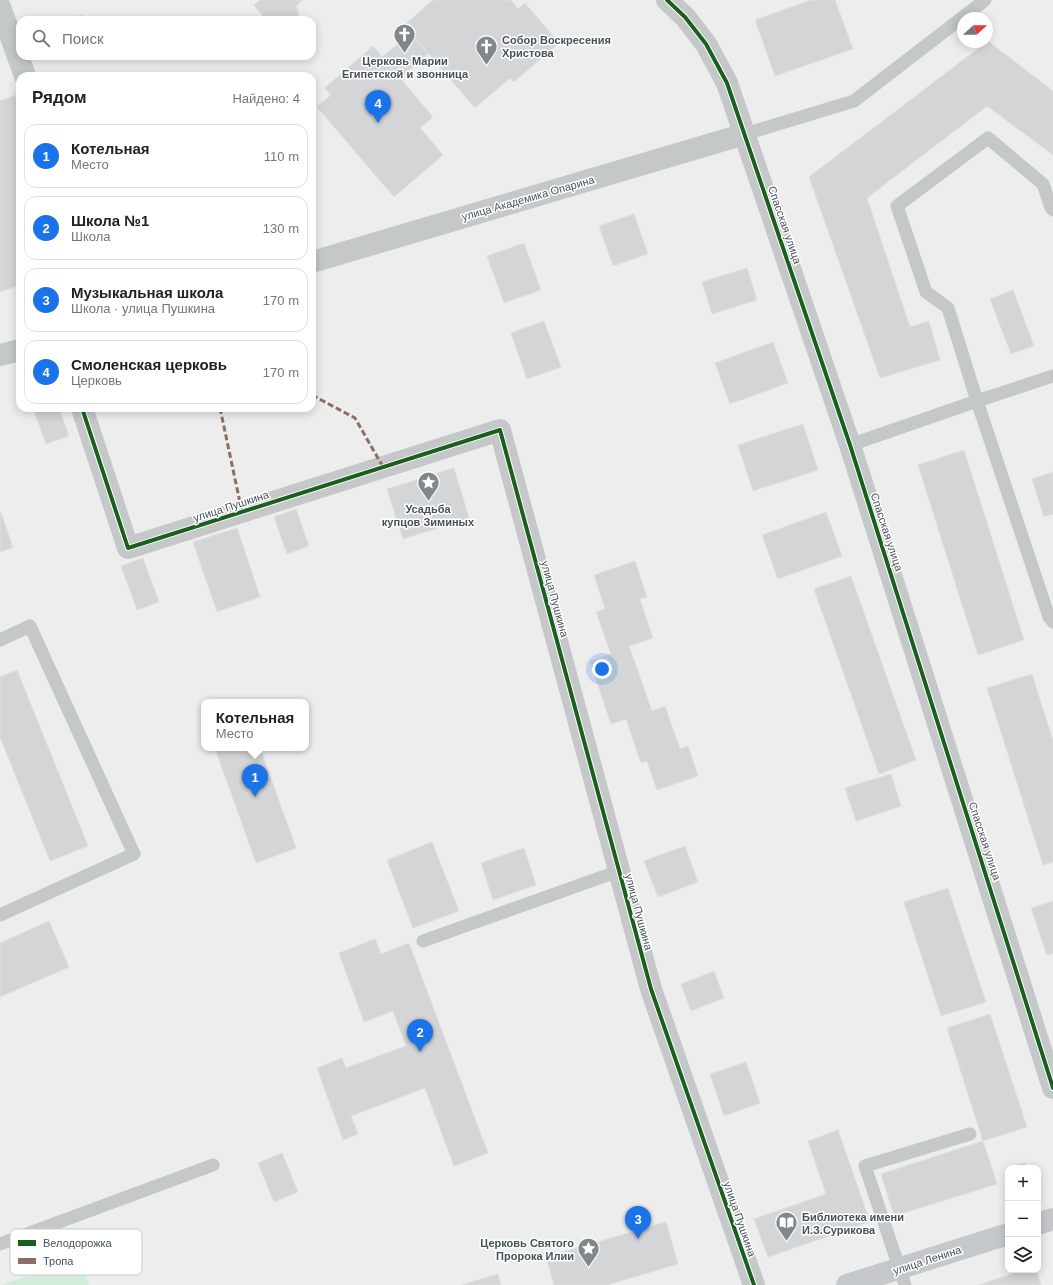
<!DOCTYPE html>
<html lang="ru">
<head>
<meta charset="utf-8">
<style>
	body { margin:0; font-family:Arial,sans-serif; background:#f2f2f2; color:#222 }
	.controls { position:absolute; right:12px; bottom:12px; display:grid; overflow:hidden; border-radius:8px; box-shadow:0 2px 10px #0003 }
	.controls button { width:36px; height:36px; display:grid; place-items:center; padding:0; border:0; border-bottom:1px solid #e0e0e0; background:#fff; color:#222; font:20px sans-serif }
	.compass { position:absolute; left:957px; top:12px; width:36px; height:36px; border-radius:50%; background:#fff; box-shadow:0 2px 10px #0003; rotate:69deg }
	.you { position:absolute; left:602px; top:669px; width:14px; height:14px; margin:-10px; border:3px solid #fff; border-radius:50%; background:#1a73e8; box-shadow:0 0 0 6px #1a73e833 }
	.badge { display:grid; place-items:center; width:26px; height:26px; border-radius:50%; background:#1a73e8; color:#fff; font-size:13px; font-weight:700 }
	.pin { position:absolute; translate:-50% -33px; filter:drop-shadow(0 1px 2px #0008) }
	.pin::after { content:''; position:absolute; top:21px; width:14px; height:12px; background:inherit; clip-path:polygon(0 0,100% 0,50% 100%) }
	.popup { position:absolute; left:201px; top:699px; width:108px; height:52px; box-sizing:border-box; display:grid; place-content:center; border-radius:8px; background:#fff; filter:drop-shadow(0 1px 3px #0005); font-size:13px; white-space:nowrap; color:#767676 }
	.popup b { font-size:15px; color:#222 }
	.popup::after { content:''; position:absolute; left:50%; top:100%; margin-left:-8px; border:8px solid transparent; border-top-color:#fff }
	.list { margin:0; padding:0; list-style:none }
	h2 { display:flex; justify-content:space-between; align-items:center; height:52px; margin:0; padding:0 16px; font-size:17px }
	h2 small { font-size:13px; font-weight:400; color:#767676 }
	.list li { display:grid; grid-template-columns:26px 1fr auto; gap:12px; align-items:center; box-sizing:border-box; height:64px; margin:0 8px 8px; padding:0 8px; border:1px solid #e0e0e0; border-radius:12px }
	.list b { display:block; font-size:15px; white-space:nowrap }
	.list p { margin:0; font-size:13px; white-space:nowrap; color:#767676 }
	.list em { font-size:13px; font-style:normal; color:#767676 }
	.icon { flex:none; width:22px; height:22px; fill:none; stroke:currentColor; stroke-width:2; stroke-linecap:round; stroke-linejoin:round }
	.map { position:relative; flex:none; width:1053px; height:1285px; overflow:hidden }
	.search { position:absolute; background:#fff; box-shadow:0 2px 10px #0003; left:16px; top:16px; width:300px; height:44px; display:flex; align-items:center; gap:10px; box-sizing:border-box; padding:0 14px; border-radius:12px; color:#767676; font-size:15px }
	.panel { position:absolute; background:#fff; box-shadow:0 2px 10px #0003; left:16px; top:72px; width:300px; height:340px; border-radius:12px }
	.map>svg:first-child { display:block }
	.green { fill:#d2ecd9 }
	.building { fill:#d4d5d6; stroke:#dfdfe0 }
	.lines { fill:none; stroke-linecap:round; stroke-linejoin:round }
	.lane { stroke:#c4c8c9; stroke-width:13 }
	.street { stroke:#c4c8c9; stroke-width:22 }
	.secondary { stroke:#c5c8ca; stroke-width:22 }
	.quiet { stroke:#8d6e63; stroke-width:3; stroke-dasharray:6 3; stroke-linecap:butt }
	.cycleway-casing { stroke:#fff; stroke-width:6 }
	.cycleway { stroke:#1b5e20; stroke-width:4 }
	.labels { text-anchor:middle; stroke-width:3; stroke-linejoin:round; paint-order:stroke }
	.poi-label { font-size:11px; font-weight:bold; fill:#455258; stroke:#fff; text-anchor:start }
	.street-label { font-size:11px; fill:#455258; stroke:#fff }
	.key { fill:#fff; stroke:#c7cbcd; stroke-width:1 }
	.key-label { font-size:11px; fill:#455258 }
</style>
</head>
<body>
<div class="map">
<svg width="1053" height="1285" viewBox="0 0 1053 1285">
	<rect width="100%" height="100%" fill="#eeeded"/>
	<polygon class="green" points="79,1258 89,1285 1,1285"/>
	<g class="building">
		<polygon points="260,0 303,0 296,6 299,13 297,20 266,20 254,5"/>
		<polygon points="433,0 511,0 518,9 525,3 559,43 514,82 510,78 475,108 404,25"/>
		<polygon points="811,0 835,0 853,49 775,76 755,20"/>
		<polygon points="82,15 83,20 66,20"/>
		<polygon points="411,33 428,54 400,78 382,57"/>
		<polygon points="988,41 1053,91 1053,155 987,106 867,198 910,327 929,321 940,360 880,378 809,177"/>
		<polygon points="373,46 433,117 420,128 443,155 394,197 317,107 331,95 325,88"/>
		<polygon points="15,95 20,107 20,285 0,292 0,101"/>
		<polygon points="634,214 648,254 613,266 599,226"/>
		<polygon points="524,243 541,290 504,303 487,256"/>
		<polygon points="747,268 757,300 712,314 702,282"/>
		<polygon points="1013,290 1034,346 1011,354 990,299"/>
		<polygon points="544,321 561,367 527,379 511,333"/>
		<polygon points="773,342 788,383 730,404 715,363"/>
		<polygon points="33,408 59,408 69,436 46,444"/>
		<polygon points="803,424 818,470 753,491 738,445"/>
		<polygon points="964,450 1024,640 978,655 918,465"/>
		<polygon points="454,468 469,518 403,539 387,489"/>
		<polygon points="1053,472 1053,514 1044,517 1032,479"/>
		<polygon points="296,509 309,546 287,554 274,517"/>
		<polygon points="1,512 13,548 0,552 0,513"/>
		<polygon points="826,512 842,556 778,579 762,535"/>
		<polygon points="237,528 260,597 217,612 193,542"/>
		<polygon points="143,558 159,602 137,610 121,566"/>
		<polygon points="635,561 647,597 640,599 653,638 629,646 652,711 665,706 680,749 688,746 698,776 657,790 647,761 641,763 626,719 611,724 590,661 611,654 596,612 605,609 594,575"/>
		<polygon points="851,576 916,760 879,774 814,589"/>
		<polygon points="17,670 88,846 50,861 0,737 0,677"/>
		<polygon points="1032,674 1053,741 1053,862 1043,865 987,688"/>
		<polygon points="215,748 260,748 296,848 256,863"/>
		<polygon points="891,774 901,806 856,821 845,788"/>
		<polygon points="432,842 459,911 413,928 387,860"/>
		<polygon points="685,846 698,882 658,897 644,861"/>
		<polygon points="524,848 536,885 493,900 481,863"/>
		<polygon points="948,888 986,1002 941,1016 904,902"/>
		<polygon points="1053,901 1053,953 1047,955 1031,908"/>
		<polygon points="49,921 69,967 0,997 0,943"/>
		<polygon points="375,939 381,954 409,943 488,1153 454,1166 425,1088 351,1116 358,1134 343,1140 317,1068 342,1058 346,1068 406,1046 393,1011 364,1022 339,953"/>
		<polygon points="714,971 724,998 691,1011 681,984"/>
		<polygon points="990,1014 1027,1127 983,1141 947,1028"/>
		<polygon points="746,1062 760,1103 724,1116 710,1074"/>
		<polygon points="838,1130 870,1222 768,1257 754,1219 826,1194 808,1141"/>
		<polygon points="983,1141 997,1184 894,1216 881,1174"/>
		<polygon points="282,1153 298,1192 274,1202 258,1163"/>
		<polygon points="1025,1163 1026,1168 1008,1168 1008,1177 1006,1168"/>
		<polygon points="666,1222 678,1264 607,1285 554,1285 546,1257"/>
		<polygon points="1023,1270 1037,1270 1041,1285 979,1285"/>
		<polygon points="498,1274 501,1285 461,1285"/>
	</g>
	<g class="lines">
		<g class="lane">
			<polyline points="745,134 854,101 985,0"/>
			<polyline points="1053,210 1051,208 1043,184 988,138 897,206 926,292 948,308 977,401 1049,617 1053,622"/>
			<polyline points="850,445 977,401 1053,376"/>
			<polyline points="0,640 30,626 134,854 0,915"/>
			<polyline points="423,941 619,871"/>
			<polyline points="0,1244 213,1165"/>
			<polyline points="905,1285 865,1166 970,1134"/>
		</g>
		<g class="street">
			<polyline points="667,0 685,17 706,44 727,83 850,445 1053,1088"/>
			<polyline points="0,7 25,76"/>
			<polyline points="312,262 745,134"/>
			<polyline points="0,355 20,350"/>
			<polyline points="82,408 128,548 500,430 651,989 754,1285"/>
		</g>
		<g class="secondary">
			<polyline points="1038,1224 1053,1219"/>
			<polyline points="847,1285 1008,1234"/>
		</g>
		<g class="quiet">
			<polyline points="312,395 355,418 383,467"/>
			<polyline points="220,408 242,512"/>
		</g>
		<defs>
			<g id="cycleway">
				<polyline points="667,0 685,17 706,44 727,83 850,445 1053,1088"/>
				<polyline points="82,408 128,548 500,430 651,989 754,1285"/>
			</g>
		</defs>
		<use href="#cycleway" class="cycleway-casing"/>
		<use href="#cycleway" class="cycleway"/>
	</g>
	<defs>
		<symbol id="church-pin" viewBox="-11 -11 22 30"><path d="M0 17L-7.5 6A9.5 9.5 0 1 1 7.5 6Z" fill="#80888c" stroke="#fff"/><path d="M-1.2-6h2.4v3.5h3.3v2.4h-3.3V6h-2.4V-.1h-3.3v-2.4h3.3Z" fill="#fff"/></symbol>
		<symbol id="sight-pin" viewBox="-11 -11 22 30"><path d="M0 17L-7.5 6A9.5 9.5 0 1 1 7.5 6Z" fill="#80888c" stroke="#fff"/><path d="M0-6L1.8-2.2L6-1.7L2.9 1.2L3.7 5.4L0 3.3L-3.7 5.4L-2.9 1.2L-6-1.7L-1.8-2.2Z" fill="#fff"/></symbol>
		<symbol id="library-pin" viewBox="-11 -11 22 30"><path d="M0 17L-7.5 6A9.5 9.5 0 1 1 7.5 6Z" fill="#80888c" stroke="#fff"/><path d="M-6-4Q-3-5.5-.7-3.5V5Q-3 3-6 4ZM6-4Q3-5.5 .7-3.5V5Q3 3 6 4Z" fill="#fff"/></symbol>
	</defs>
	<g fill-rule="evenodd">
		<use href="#church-pin" x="392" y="22" width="25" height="34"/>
		<use href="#church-pin" x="474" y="34" width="25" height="34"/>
		<use href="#sight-pin" x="416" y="470" width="25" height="34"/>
		<use href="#library-pin" x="774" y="1210" width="25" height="34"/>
		<use href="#sight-pin" x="576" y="1236" width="25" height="34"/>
	</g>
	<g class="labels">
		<g class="poi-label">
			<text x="502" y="44">Собор Воскресения<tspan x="502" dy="13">Христова</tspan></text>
			<text x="405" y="65" text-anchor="middle">Церковь Марии<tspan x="405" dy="13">Египетской и звонница</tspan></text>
			<text x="428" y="513" text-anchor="middle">Усадьба<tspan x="428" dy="13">купцов Зиминых</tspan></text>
			<text x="802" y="1221">Библиотека имени<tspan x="802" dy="13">И.З.Сурикова</tspan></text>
			<text x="574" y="1247" text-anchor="end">Церковь Святого<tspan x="574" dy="13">Пророка Илии</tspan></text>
		</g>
		<g class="street-label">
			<text transform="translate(528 198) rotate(-16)" y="4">улица Академика Опарина</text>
			<text transform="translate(785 225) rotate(71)" y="4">Спасская улица</text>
			<text transform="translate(231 506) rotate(-18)" y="4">улица Пушкина</text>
			<text transform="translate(887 532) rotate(72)" y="4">Спасская улица</text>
			<text transform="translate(555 599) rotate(75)" y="4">улица Пушкина</text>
			<text transform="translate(985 841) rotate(72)" y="4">Спасская улица</text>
			<text transform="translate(639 912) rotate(75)" y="4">улица Пушкина</text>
			<text transform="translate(740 1219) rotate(71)" y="4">улица Пушкина</text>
			<text transform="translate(927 1260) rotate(-18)" y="4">улица Ленина</text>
		</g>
	</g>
	<rect x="10" y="1229" width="132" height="46" rx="6" class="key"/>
	<rect x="18" y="1240" width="18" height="6" fill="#1b5e20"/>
	<rect x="18" y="1258" width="18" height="6" fill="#8d6e63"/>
	<g class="key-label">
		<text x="43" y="1247">Велодорожка</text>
		<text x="43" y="1265">Тропа</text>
	</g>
</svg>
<div class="controls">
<button>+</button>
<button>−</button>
<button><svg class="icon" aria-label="layers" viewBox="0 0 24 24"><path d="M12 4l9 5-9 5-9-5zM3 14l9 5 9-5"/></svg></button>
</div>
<svg class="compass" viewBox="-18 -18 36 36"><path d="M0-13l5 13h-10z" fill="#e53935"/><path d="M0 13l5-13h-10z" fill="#767676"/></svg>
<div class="you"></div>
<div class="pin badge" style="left:255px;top:797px">1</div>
<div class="popup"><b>Котельная</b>Место</div>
<div class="pin badge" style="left:420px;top:1052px">2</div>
<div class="pin badge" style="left:638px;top:1239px">3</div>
<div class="pin badge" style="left:378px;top:123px">4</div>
<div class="search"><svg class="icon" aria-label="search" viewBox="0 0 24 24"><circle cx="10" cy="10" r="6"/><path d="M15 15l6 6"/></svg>Поиск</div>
<section class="panel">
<h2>Рядом<small>Найдено: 4</small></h2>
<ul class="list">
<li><span class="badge">1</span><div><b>Котельная</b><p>Место</p></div><em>110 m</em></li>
<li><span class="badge">2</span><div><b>Школа №1</b><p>Школа</p></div><em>130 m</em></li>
<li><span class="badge">3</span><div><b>Музыкальная школа</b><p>Школа · улица Пушкина</p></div><em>170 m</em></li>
<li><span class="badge">4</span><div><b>Смоленская церковь</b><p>Церковь</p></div><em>170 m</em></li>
</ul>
</section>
</div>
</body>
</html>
